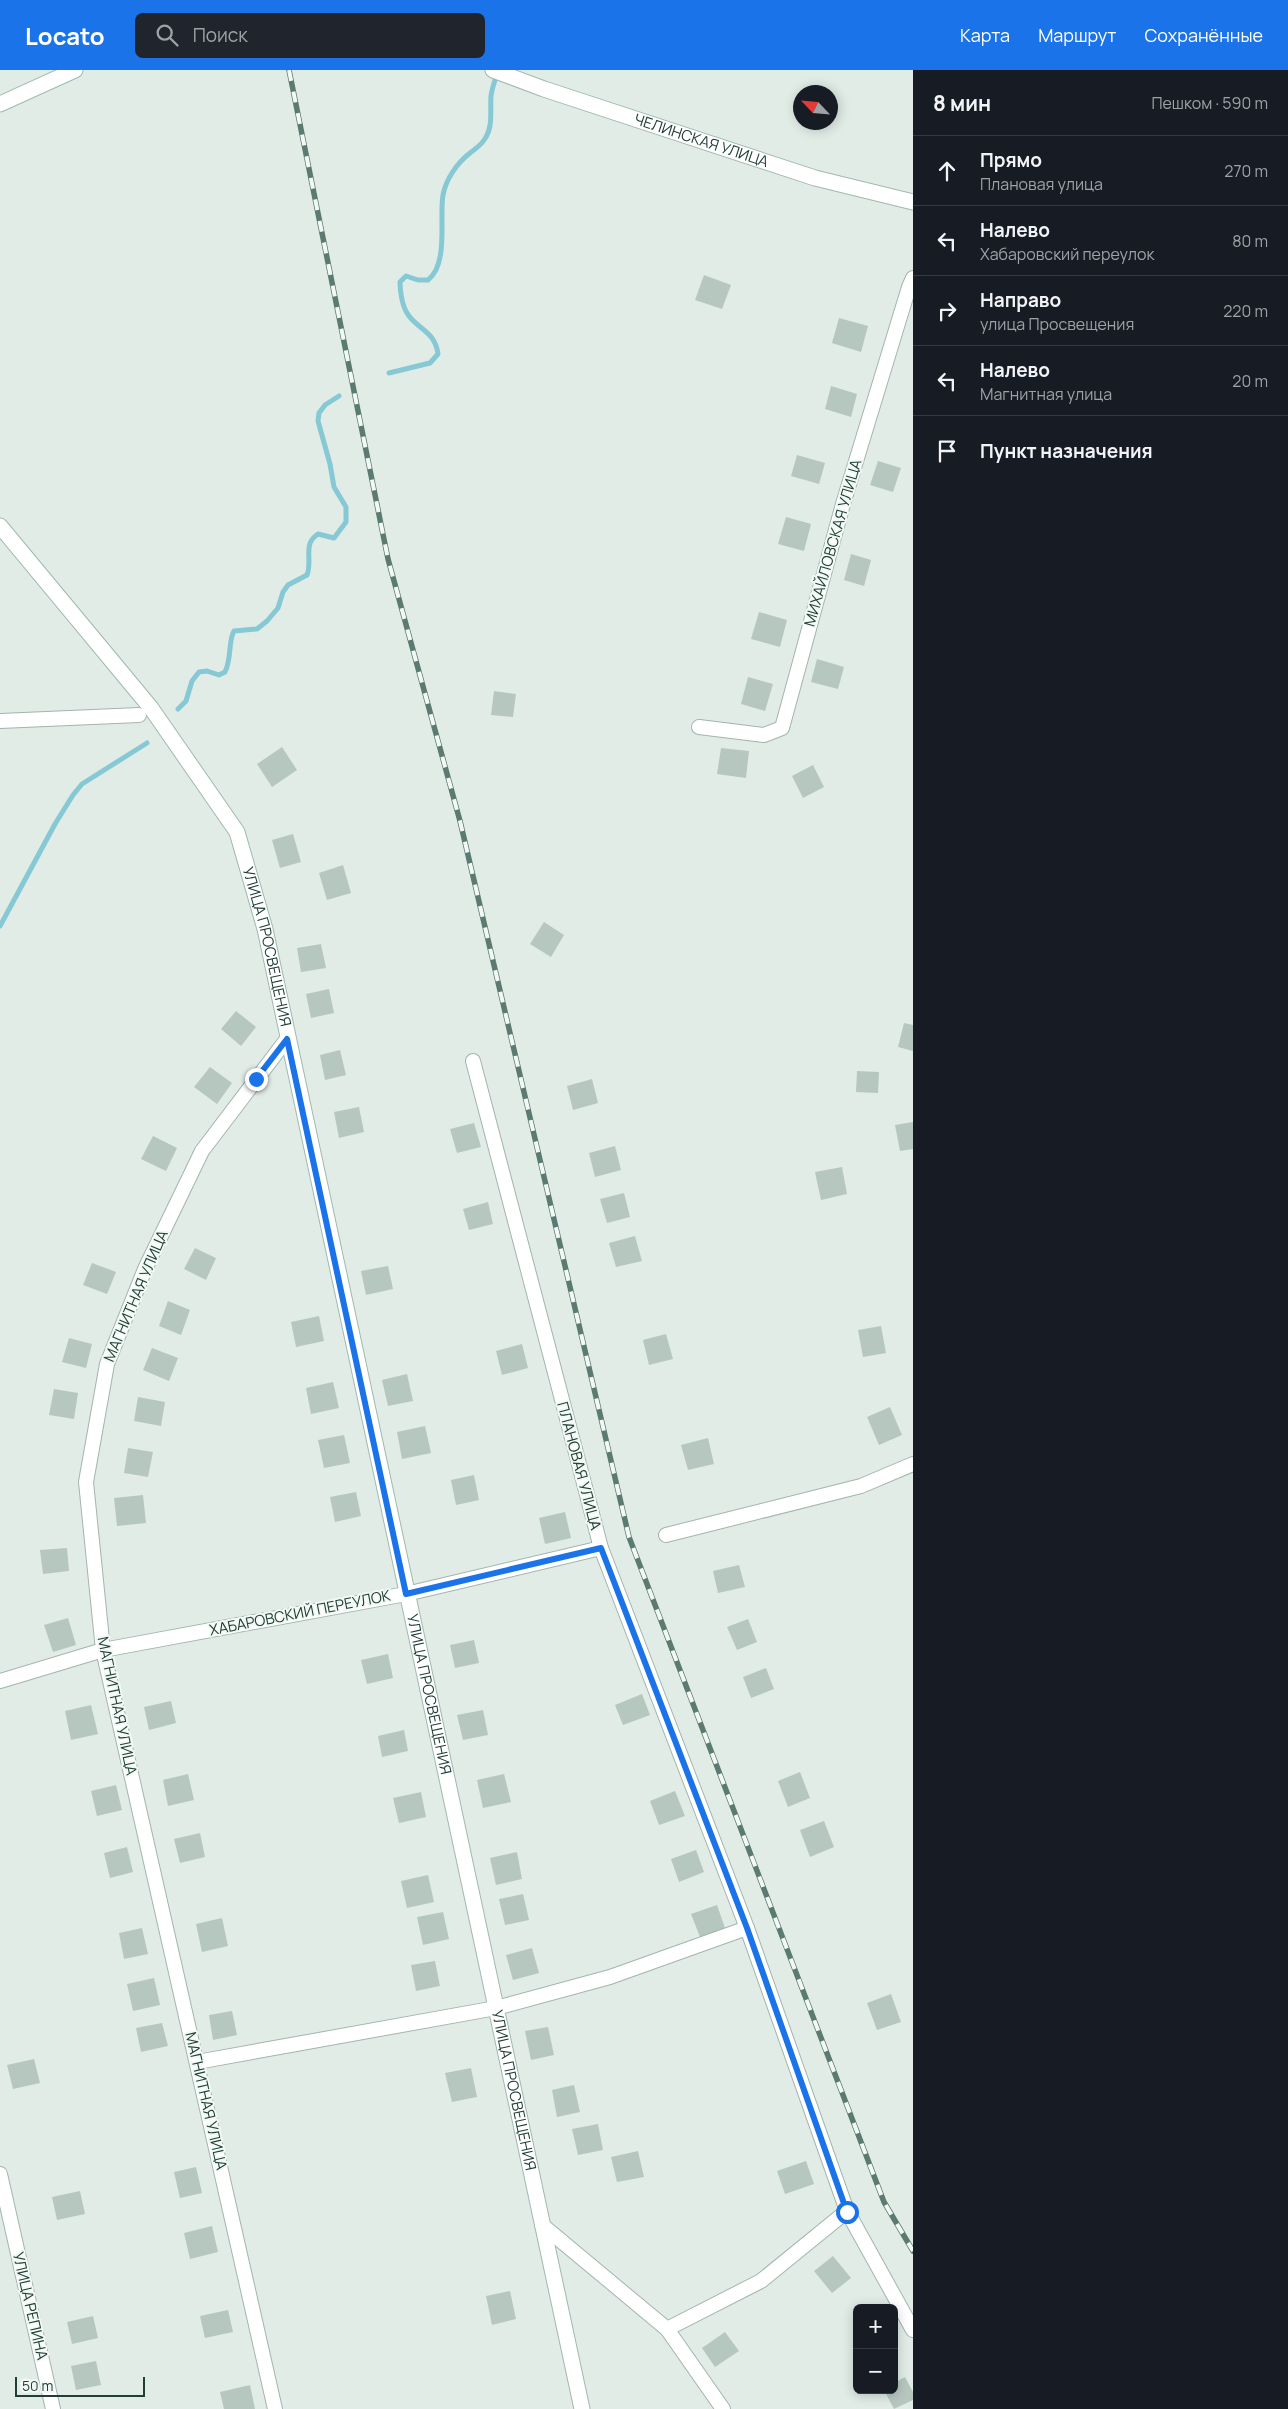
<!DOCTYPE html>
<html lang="ru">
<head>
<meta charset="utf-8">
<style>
	body { margin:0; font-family:Manrope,sans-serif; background:#20242c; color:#f1f3f6 }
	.controls { position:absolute; right:15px; bottom:15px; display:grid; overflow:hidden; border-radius:8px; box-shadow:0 2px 12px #0003 }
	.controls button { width:45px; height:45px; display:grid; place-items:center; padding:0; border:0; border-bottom:1px solid #363941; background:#171b24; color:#f1f3f6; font:25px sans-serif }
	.compass { position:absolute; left:793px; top:15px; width:45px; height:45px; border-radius:50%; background:#171b24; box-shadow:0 2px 12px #0003; rotate:296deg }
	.scale { position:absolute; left:15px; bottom:12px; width:130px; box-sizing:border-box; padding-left:5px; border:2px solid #203e36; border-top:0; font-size:14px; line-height:18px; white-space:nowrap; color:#203e36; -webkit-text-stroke:4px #f2f9f5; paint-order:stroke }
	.stop { position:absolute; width:15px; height:15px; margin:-11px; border:4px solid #1a73e8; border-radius:50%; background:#fff }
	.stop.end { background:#1a73e8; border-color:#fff; box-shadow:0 1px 5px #0008 }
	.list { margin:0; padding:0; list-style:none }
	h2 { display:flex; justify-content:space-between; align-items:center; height:65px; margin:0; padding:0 20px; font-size:21px }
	h2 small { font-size:16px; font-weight:400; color:#9ea1a6 }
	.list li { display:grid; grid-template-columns:32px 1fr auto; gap:15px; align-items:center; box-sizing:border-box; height:70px; padding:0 20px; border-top:1px solid #363941 }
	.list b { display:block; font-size:19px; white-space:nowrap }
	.list p { margin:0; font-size:16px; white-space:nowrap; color:#9ea1a6 }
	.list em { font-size:16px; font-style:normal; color:#9ea1a6 }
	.icon { flex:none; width:28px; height:28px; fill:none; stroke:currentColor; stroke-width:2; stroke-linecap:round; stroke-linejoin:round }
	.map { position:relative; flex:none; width:913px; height:2339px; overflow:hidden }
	header { display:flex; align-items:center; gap:30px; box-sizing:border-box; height:70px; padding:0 25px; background:#1a73e8; color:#fff }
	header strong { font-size:24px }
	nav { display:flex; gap:28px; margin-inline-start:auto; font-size:18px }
	.search { width:350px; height:45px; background:#20242c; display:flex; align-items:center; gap:12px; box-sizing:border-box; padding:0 18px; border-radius:8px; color:#9ea1a6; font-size:19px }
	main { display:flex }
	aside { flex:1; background:#171b24 }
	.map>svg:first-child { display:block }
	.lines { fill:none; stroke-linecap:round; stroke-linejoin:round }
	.stream { stroke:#86c8d4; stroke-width:5 }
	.building { fill:#b6c7c0 }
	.street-casing { stroke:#a3b4ae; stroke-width:16 }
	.secondary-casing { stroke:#9fb9af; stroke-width:17 }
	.street { stroke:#fff; stroke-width:14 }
	.secondary { stroke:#fff; stroke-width:15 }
	.rail-casing { stroke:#5b7a71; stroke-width:5.5 }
	.rail { stroke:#f2f9f5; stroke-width:4; stroke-dasharray:11; stroke-linecap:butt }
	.route { stroke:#1a73e8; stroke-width:6 }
	.labels { text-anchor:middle; stroke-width:4; stroke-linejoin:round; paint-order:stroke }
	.street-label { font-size:15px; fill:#203e36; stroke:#f2f9f5 }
</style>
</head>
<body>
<header>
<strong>Locato</strong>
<div class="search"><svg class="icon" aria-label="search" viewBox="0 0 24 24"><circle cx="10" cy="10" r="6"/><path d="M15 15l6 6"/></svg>Поиск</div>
<nav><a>Карта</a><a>Маршрут</a><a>Сохранённые</a></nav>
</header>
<main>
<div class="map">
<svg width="913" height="2339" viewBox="0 0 913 2339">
	<rect width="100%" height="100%" fill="#e1ece7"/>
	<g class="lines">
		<g class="stream">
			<path d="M 389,303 L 430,293 L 438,284 C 435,260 416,259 407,243 C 402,235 400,221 400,212 L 406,206 L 418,210 L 428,210 C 449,194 439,147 443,125 C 446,109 457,93 470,83 C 476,78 482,75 486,67 C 493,55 490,40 491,26 C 492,18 495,11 497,3"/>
			<path d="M 178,639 L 186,631 L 192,611 L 199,602 L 207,601 L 219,605 L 225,602 C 232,588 228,571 234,561 L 257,559 L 267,551 L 278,538 L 283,522 L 288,515 L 307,505 C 313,490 302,474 318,464 L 334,468 L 346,452 L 346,437 L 334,417 L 330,394 L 318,351 L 319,343 L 325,335 L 339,326"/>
			<polyline points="0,856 55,754 73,725 82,714 147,673"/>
		</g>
	</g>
	<g class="building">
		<polygon points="704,205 731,215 722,239 695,230"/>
		<polygon points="839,248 868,256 861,282 832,273"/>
		<polygon points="831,316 857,324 851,347 825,339"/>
		<polygon points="797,385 825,393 819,414 791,406"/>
		<polygon points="878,391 901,398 893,422 870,415"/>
		<polygon points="786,447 811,454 804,481 778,474"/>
		<polygon points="851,484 871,490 864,516 844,510"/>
		<polygon points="759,542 787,550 780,577 751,569"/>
		<polygon points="817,589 844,597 838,619 811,612"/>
		<polygon points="748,607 773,614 765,641 741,634"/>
		<polygon points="494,621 516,624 513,647 491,645"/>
		<polygon points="282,677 297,700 272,717 257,694"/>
		<polygon points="721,678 749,681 746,708 717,704"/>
		<polygon points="813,695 824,717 803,728 792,706"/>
		<polygon points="293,764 301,792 280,798 272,770"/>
		<polygon points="343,795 351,823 327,830 319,803"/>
		<polygon points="544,852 564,865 551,887 530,874"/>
		<polygon points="321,874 326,898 301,902 297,878"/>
		<polygon points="329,919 334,943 311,948 306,924"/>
		<polygon points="236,941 256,957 241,976 221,959"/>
		<polygon points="904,953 913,955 913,981 898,977"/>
		<polygon points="340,980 346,1005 325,1010 320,985"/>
		<polygon points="210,997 232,1013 217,1034 194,1017"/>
		<polygon points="857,1001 879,1002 878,1023 856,1022"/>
		<polygon points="592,1009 598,1033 573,1040 567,1016"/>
		<polygon points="359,1037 364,1062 339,1068 334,1042"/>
		<polygon points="913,1052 913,1079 900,1081 895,1055"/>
		<polygon points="474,1053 481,1077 457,1083 450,1059"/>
		<polygon points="153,1066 177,1078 166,1101 141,1089"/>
		<polygon points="615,1076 621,1100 595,1107 589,1083"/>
		<polygon points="842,1097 847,1124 821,1130 815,1102"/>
		<polygon points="624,1123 630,1147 607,1153 600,1129"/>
		<polygon points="488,1132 493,1154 469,1160 463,1139"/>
		<polygon points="635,1166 642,1191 616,1197 609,1173"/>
		<polygon points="195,1178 216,1188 206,1210 184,1199"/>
		<polygon points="92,1193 116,1202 107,1224 83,1215"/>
		<polygon points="388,1196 393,1219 366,1225 361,1201"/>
		<polygon points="168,1231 190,1240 181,1265 159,1256"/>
		<polygon points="319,1246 324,1271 296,1277 291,1252"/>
		<polygon points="881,1256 886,1283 863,1287 858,1260"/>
		<polygon points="666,1264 673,1289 649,1295 643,1270"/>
		<polygon points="69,1268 92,1274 86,1298 62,1292"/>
		<polygon points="522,1274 528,1298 502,1305 496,1281"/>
		<polygon points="152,1278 178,1288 169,1311 143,1300"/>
		<polygon points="407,1304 413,1331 388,1336 382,1310"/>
		<polygon points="333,1312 339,1338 311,1344 306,1318"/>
		<polygon points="54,1319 78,1323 74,1349 49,1345"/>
		<polygon points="138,1327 165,1332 161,1356 134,1351"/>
		<polygon points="890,1337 902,1365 879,1375 867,1347"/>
		<polygon points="425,1356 431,1383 402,1389 397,1362"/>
		<polygon points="344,1365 350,1393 324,1398 318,1370"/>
		<polygon points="708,1368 714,1394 688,1400 681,1375"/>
		<polygon points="128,1378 153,1382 148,1407 124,1403"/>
		<polygon points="474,1405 479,1430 456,1435 451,1410"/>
		<polygon points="356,1422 361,1446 335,1452 330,1427"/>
		<polygon points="143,1425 146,1453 117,1456 114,1428"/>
		<polygon points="565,1442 571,1468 545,1474 539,1448"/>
		<polygon points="67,1478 69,1501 43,1504 40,1480"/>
		<polygon points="739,1495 745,1517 718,1523 713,1501"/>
		<polygon points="68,1548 76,1575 53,1582 44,1555"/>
		<polygon points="748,1549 757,1572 737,1580 727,1557"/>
		<polygon points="474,1570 479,1593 455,1598 450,1575"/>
		<polygon points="388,1584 393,1608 367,1614 361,1590"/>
		<polygon points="766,1598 774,1619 751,1628 743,1607"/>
		<polygon points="642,1624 650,1645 623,1655 615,1635"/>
		<polygon points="171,1631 176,1653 149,1660 144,1637"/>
		<polygon points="91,1635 98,1664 71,1670 65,1641"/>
		<polygon points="483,1640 488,1665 463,1670 457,1645"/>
		<polygon points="404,1660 408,1681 382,1687 378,1666"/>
		<polygon points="800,1702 810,1728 788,1737 778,1711"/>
		<polygon points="188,1704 194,1730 168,1736 163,1710"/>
		<polygon points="504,1704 511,1732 483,1738 477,1710"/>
		<polygon points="116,1715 122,1740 97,1746 91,1721"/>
		<polygon points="675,1721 685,1746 659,1755 650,1731"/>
		<polygon points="421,1722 426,1747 399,1753 393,1728"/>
		<polygon points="824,1751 834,1777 810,1787 800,1760"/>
		<polygon points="200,1763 205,1787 180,1793 174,1769"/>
		<polygon points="127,1777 133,1802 110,1808 104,1783"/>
		<polygon points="696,1780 704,1802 679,1812 671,1789"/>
		<polygon points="517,1782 522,1809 496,1815 490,1788"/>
		<polygon points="428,1805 434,1832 407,1838 401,1811"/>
		<polygon points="523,1824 529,1850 505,1855 499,1829"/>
		<polygon points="717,1835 725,1858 700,1867 691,1844"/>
		<polygon points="443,1842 449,1869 423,1875 417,1847"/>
		<polygon points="222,1848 228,1876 202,1882 196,1854"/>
		<polygon points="142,1858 148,1884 124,1889 119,1863"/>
		<polygon points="532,1878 539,1903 513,1910 506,1885"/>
		<polygon points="435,1891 440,1916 416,1921 411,1895"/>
		<polygon points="154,1908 160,1935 133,1941 127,1914"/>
		<polygon points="891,1924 901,1952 877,1960 867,1933"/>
		<polygon points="232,1941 237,1965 213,1970 209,1945"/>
		<polygon points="162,1953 168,1976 141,1982 136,1958"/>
		<polygon points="548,1957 554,1985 531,1990 525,1961"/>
		<polygon points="34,1989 40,2013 13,2019 7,1995"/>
		<polygon points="471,1998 477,2027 452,2032 445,2003"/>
		<polygon points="574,2015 580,2042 557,2047 552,2020"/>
		<polygon points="598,2054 603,2080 578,2085 572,2059"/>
		<polygon points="638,2081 644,2107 617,2112 611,2087"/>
		<polygon points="806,2091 814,2114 785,2124 777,2101"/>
		<polygon points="196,2097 202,2123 180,2128 174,2102"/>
		<polygon points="80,2121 85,2144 57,2150 52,2127"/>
		<polygon points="212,2156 218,2182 190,2189 184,2163"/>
		<polygon points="833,2186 851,2208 832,2223 814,2201"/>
		<polygon points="510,2221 516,2249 492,2255 486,2226"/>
		<polygon points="228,2240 233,2262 205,2268 200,2246"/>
		<polygon points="93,2246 98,2268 72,2274 67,2252"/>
		<polygon points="725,2262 739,2281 715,2297 702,2278"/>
		<polygon points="96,2291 101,2315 76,2320 71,2296"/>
		<polygon points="905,2307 913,2322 913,2330 894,2339 884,2320 894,2320 894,2313"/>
		<polygon points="250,2315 255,2339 224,2339 220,2322"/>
	</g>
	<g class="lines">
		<defs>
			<g id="street">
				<polyline points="0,651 139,645"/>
				<polyline points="699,657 764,665 782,658 843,434 909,217 913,208"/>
				<polyline points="473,991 601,1478 747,1858 847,2141 913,2260"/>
				<polyline points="666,1465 861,1416 913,1394"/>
				<polyline points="0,1611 103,1580 406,1524 601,1478"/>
				<polyline points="197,1992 496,1938 610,1907 747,1858"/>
				<polyline points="0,2104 53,2339"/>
				<polyline points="542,2155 667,2259 723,2339"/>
				<polyline points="667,2259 761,2211 847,2141"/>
				<polyline points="275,2339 103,1580 86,1412 107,1294 145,1199 202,1081 287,969"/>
			</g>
			<g id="secondary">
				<path id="s1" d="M 493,0 L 544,19 L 815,108 L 913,132"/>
				<polyline points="0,34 75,0"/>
				<path id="s2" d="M 0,456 L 151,638 L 237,762 L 265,859 L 582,2339"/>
			</g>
		</defs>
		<use href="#street" class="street-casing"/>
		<use href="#secondary" class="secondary-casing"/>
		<use href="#street" class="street"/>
		<use href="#secondary" class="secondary"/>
		<defs>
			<polyline id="rail" points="289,0 388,489 460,751 629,1467 884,2132 913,2181"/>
		</defs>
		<use href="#rail" class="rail-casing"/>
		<use href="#rail" class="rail"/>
	</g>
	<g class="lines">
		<polyline class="route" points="256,1009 287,969 406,1524 601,1478 747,1858 847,2142"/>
	</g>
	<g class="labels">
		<g class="street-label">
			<text dy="5" stroke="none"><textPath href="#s1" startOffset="220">ЧЕЛИНСКАЯ УЛИЦА</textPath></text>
			<text transform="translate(833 473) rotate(-74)" y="5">МИХАЙЛОВСКАЯ УЛИЦА</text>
			<text dy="5" stroke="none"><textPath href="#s2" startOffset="506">УЛИЦА ПРОСВЕЩЕНИЯ</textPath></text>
			<text transform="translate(136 1226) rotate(-67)" y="5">МАГНИТНАЯ УЛИЦА</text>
			<text transform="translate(579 1396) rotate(75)" y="5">ПЛАНОВАЯ УЛИЦА</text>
			<text transform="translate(300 1543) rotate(-11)" y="5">ХАБАРОВСКИЙ ПЕРЕУЛОК</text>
			<text dy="5" stroke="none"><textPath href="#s2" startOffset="1271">УЛИЦА ПРОСВЕЩЕНИЯ</textPath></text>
			<text transform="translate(117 1636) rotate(78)" y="5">МАГНИТНАЯ УЛИЦА</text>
			<text dy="5" stroke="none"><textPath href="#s2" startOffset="1676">УЛИЦА ПРОСВЕЩЕНИЯ</textPath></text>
			<text transform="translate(206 2031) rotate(77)" y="5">МАГНИТНАЯ УЛИЦА</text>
			<text transform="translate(30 2236) rotate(77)" y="5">УЛИЦА РЕПИНА</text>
		</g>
	</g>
</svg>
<div class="controls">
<button>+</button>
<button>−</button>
</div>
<svg class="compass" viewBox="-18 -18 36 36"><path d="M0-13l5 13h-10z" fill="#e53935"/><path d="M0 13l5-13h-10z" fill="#9ea1a6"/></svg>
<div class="scale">50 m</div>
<div class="stop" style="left:847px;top:2142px"></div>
<div class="stop end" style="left:256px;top:1009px"></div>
</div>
<aside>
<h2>8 мин<small>Пешком · 590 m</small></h2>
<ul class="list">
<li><svg class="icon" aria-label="ahead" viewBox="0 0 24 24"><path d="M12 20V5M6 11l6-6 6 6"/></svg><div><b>Прямо</b><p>Плановая улица</p></div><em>270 m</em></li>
<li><svg class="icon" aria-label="left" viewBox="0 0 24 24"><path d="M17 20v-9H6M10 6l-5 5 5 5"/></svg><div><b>Налево</b><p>Хабаровский переулок</p></div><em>80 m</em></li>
<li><svg class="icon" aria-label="right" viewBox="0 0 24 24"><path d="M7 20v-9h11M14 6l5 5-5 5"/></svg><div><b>Направо</b><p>улица Просвещения</p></div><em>220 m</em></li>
<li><svg class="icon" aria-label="left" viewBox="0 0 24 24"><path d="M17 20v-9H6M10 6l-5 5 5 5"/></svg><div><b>Налево</b><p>Магнитная улица</p></div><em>20 m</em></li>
<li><svg class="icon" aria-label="arrive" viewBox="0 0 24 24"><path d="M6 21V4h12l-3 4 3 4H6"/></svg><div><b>Пункт назначения</b></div></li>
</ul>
</aside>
</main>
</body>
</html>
